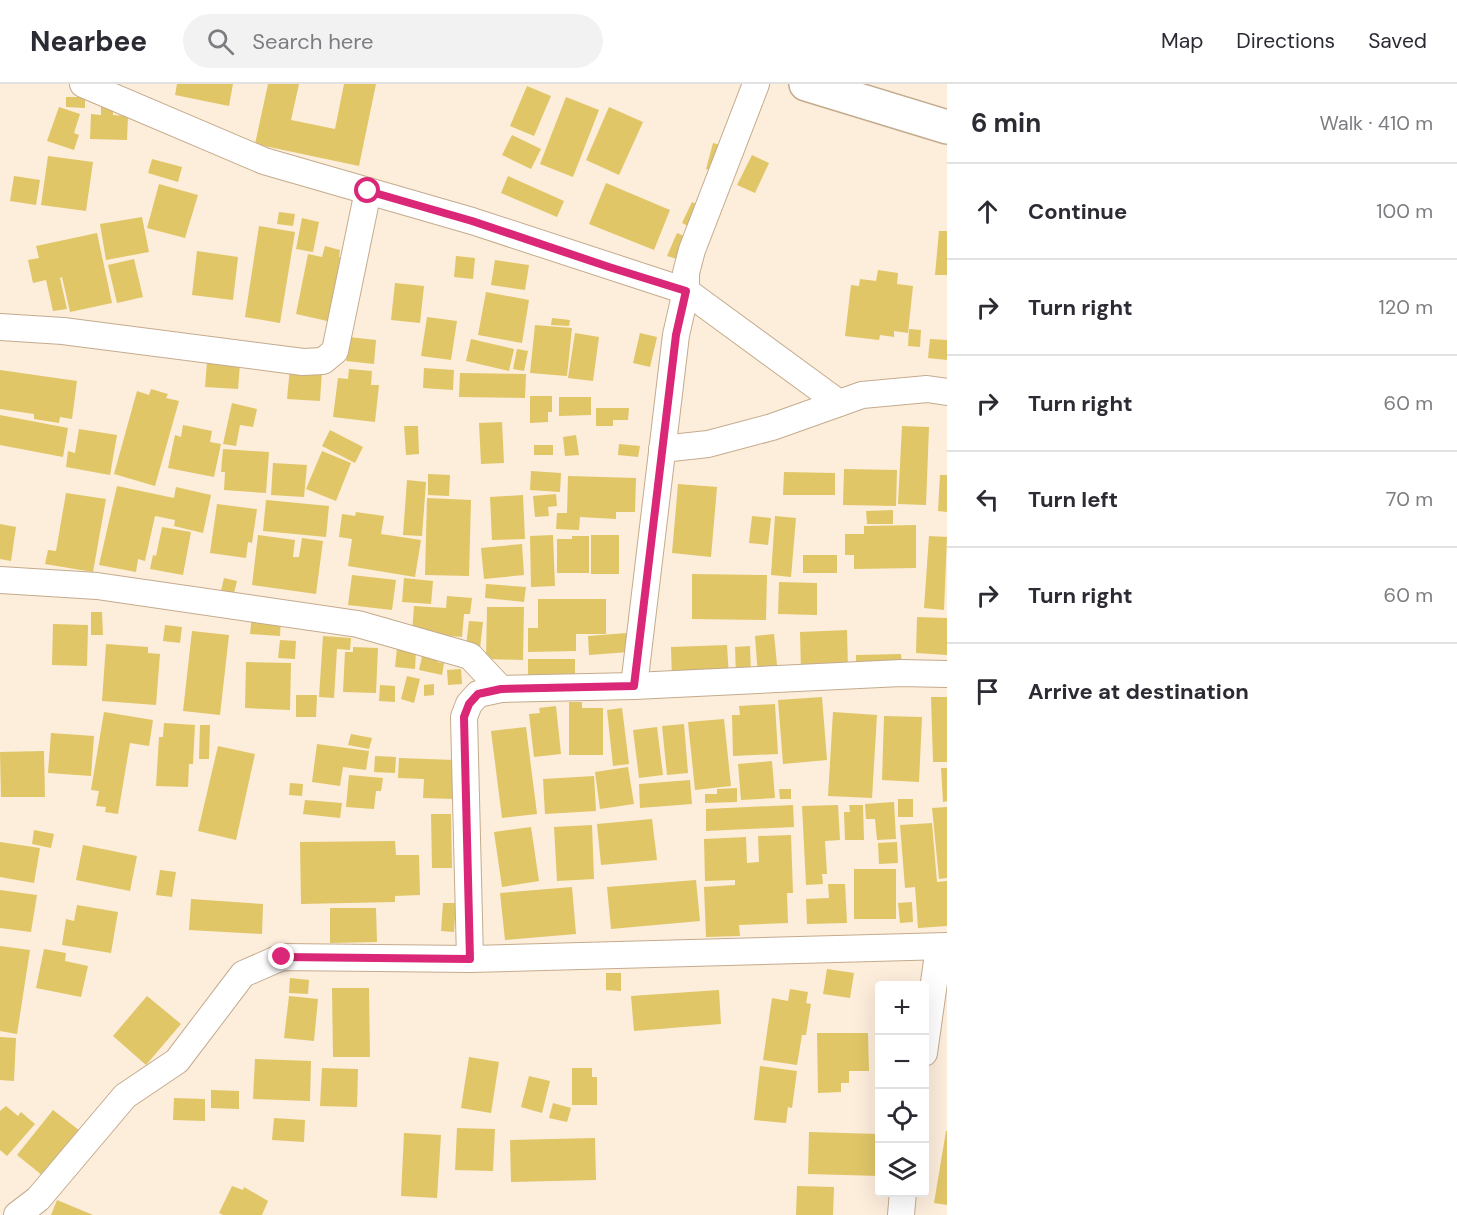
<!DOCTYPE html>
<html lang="en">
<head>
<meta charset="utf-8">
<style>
	body { margin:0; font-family:"DM Sans",sans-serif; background:#f2f2f3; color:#2b2b33 }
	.controls { position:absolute; right:18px; bottom:18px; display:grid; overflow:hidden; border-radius:6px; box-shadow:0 6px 24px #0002 }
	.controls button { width:54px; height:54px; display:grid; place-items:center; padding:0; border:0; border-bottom:2px solid #e1e1e2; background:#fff; color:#2b2b33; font:30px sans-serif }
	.stop { position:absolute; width:18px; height:18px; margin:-14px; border:4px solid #db2777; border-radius:50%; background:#fff }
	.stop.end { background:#db2777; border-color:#fff; box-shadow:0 2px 6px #0008 }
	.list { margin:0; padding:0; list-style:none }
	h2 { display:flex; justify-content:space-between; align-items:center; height:78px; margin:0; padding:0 24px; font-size:26px }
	h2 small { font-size:20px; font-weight:400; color:#7c7c81 }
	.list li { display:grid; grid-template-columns:39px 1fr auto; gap:18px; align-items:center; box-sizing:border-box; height:96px; padding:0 24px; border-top:2px solid #e1e1e2 }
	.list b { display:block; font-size:22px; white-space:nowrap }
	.list em { font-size:20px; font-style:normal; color:#7c7c81 }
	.icon { flex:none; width:33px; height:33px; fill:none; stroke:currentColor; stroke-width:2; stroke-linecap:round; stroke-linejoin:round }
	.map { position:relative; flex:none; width:947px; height:1131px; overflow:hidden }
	header { display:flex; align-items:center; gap:36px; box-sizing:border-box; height:84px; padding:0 30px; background:#fff; border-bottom:2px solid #e1e1e2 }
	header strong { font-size:28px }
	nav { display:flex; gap:33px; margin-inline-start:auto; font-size:21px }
	.search { width:420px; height:54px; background:#f2f2f3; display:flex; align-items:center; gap:15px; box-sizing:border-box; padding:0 21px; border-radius:33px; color:#7c7c81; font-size:22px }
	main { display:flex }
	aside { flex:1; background:#fff }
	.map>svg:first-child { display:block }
	.building { fill:#e0c667 }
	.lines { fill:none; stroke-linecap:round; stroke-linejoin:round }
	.minor-casing { stroke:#c4ab8d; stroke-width:28 }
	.major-casing { stroke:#c4ab8d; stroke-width:36 }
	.minor { stroke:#fff; stroke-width:26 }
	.major { stroke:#fff; stroke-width:33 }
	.route { stroke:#db2777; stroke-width:8 }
</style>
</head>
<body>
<header>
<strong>Nearbee</strong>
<div class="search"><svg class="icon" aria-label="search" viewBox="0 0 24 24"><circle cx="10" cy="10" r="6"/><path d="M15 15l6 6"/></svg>Search here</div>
<nav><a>Map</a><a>Directions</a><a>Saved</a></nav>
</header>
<main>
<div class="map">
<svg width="947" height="1131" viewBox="0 0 947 1131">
	<rect width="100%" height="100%" fill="#fdeddb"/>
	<g class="building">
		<polygon points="177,0 233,0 229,22 175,11"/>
		<polygon points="268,0 299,0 291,36 335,45 344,0 376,0 359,82 255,60"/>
		<polygon points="527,2 551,12 534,52 510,42"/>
		<polygon points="66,13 85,13 85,24 66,23"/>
		<polygon points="566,13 599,26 573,93 540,80"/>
		<polygon points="101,18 113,19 113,31 128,32 127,56 90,55 91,30 101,31"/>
		<polygon points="59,23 80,30 74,49 79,51 74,66 47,57"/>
		<polygon points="609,23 643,38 619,91 586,76"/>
		<polygon points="512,51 541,65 531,85 502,71"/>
		<polygon points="713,59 724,62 717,87 706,85"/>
		<polygon points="752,71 769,79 755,109 737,101"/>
		<polygon points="48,72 93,78 86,127 41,121"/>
		<polygon points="152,75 182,83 178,98 148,89"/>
		<polygon points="14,92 40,96 36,121 10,117"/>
		<polygon points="508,92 564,117 557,133 501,109"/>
		<polygon points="606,99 670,126 654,166 589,140"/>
		<polygon points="159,100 198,111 185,154 147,144"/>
		<polygon points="692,118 704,124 694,145 682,139"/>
		<polygon points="279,128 295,130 293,142 277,140"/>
		<polygon points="142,133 149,168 106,176 100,140"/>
		<polygon points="302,134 319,138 313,168 296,165"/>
		<polygon points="259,142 295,148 280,239 245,233"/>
		<polygon points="939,147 947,147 947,191 935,191"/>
		<polygon points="97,149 112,219 70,228 62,193 60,194 67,225 53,227 46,196 33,199 28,176 39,174 36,162"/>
		<polygon points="677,149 689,154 680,176 667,172"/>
		<polygon points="325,162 340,166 339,173 350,175 336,239 296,230 308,170 322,173"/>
		<polygon points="197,167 238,173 233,216 192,211"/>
		<polygon points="456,172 475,174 473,195 454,193"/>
		<polygon points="134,175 143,213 117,219 108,181"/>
		<polygon points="495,176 529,181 525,206 491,201"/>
		<polygon points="878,186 898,189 897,200 913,202 908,249 894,247 894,253 880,251 879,256 845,252 851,201 859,202 860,195 876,197"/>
		<polygon points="395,199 424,202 420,239 391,236"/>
		<polygon points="486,208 529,216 522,259 478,251"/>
		<polygon points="427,233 457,237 451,276 421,272"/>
		<polygon points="552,234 570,236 569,242 551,241"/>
		<polygon points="535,241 572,244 567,292 530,289"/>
		<polygon points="909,245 921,246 920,263 908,262"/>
		<polygon points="575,249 599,253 593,297 568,294"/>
		<polygon points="640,249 657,253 650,283 633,279"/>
		<polygon points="349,253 376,256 374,280 346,277"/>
		<polygon points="471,255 514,265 509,287 466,277"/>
		<polygon points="930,255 947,256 947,276 928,274"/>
		<polygon points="517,265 528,267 524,287 513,285"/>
		<polygon points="207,278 240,280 238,305 205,303"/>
		<polygon points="290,283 322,286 320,317 287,315"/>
		<polygon points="424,284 454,286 453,306 423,304"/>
		<polygon points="349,285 372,287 371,301 379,301 375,338 333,333 338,294 348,295"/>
		<polygon points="0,286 77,297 72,335 60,333 59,339 34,335 34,330 0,325"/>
		<polygon points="460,289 526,290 525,314 459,313"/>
		<polygon points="151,305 168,310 166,314 179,317 155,402 114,390 137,307 149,311"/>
		<polygon points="530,312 552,312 552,328 548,328 548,338 530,339"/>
		<polygon points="559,313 591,313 591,331 559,332"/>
		<polygon points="232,319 257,325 253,343 240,341 236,362 223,360"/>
		<polygon points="596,324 629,324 628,336 613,336 613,342 596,342"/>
		<polygon points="0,331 68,344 63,373 0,361"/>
		<polygon points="502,338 504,379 481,380 479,339"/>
		<polygon points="183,341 212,347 210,358 221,360 214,393 168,384 175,351 181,353"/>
		<polygon points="404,342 418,342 419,370 406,371"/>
		<polygon points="902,342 929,343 926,421 898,420"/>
		<polygon points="79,345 117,351 110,391 66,383 68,367 75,369"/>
		<polygon points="330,346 363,363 355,379 322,362"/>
		<polygon points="576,351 579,371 565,372 563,353"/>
		<polygon points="619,360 640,362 638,373 618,371"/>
		<rect x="534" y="361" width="19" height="10"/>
		<polygon points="223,365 269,368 266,409 224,406 225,388 221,388"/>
		<polygon points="322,367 351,379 336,417 306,405"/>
		<polygon points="273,379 307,381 304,413 271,411"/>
		<polygon points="844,385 897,386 896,422 843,421"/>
		<polygon points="531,387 561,389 560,408 530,406"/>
		<polygon points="784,388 835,389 835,411 783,411"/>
		<polygon points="428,390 450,391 449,412 428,411"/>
		<polygon points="940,391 947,391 947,428 938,427"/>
		<polygon points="568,392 636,394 635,428 616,428 616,435 580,433 579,446 556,445 557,429 567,429"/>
		<polygon points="407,396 426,398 422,452 403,451"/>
		<polygon points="678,400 717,403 711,473 672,469"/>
		<polygon points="117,402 174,414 176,403 211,411 203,449 174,442 175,436 155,432 145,477 138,475 136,488 99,481"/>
		<polygon points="66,409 106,415 93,488 45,480 48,466 56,467"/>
		<polygon points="556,410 557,422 548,423 549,432 535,433 533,412"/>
		<polygon points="523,411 525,455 492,456 490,413"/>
		<polygon points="427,414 471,416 469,492 425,491"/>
		<polygon points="266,416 329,422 326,453 263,447"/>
		<polygon points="217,420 257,425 252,459 248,458 246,474 210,469"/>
		<polygon points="893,426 893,440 867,440 866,427"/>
		<polygon points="356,428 384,432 381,450 421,456 415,493 348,482 352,455 339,453 342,430 355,432"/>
		<polygon points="752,432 771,434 768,461 749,459"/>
		<polygon points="775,432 796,434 791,493 771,491"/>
		<polygon points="0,440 16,443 11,477 0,475"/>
		<polygon points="916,441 916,484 854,485 854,471 845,471 845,450 864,450 864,442"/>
		<polygon points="162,443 191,448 183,491 150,485 153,471 156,472"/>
		<polygon points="258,451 295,456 293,473 299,473 302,454 323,457 316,510 252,501"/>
		<polygon points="553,451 555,502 531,503 530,452"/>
		<rect x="591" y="451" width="28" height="39"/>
		<polygon points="572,452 589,452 589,489 557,489 557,455 572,455"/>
		<polygon points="929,452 947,453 944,526 924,524"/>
		<polygon points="522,460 524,491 484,495 481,464"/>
		<rect x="803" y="471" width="34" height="18"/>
		<polygon points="692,490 767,491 766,536 692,535"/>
		<polygon points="352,491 396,496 392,526 348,521"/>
		<polygon points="224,494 237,497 233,513 220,511"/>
		<polygon points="404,494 433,497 431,520 402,518"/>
		<polygon points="779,498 817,499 817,531 778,530"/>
		<polygon points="486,500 526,503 524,518 485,514"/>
		<polygon points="447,512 472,514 470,530 464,530 462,553 412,549 414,522 446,524"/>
		<polygon points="538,515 606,515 606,550 576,550 576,567 528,568 528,544 538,544"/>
		<polygon points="487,523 524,523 523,576 486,575"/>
		<polygon points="91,528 102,528 103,551 91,551"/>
		<polygon points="252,531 281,534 280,552 250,550"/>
		<polygon points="917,533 947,534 947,571 916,569"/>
		<polygon points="469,537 483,538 480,564 466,562"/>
		<polygon points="53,540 88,541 87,582 52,581"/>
		<polygon points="165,541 182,543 180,559 163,557"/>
		<polygon points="847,546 848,586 801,587 800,548"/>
		<polygon points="192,547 229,551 220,631 183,627"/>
		<polygon points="627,549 629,568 589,571 588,552"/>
		<polygon points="774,550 778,591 758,592 755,552"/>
		<polygon points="323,552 351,554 350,566 337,565 334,614 319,613"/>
		<polygon points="280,556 296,557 295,575 278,574"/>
		<polygon points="106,560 148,563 148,569 160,570 156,621 102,617"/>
		<polygon points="727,561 729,594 672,597 671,563"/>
		<polygon points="750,562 751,591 736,592 735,563"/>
		<polygon points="353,563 378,564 376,609 343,608 345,568 353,568"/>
		<polygon points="397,564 416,567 415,585 395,583"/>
		<polygon points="423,568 439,571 437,578 444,579 442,591 419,586"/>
		<polygon points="901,570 902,583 856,584 856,571"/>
		<rect x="528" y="575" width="47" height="22"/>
		<polygon points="246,578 291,579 290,626 245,624"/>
		<polygon points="461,585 462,600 448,601 447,586"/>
		<polygon points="407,592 420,595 414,619 401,615"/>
		<polygon points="434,600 434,611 424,612 424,601"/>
		<polygon points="380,601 395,602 395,618 379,617"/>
		<polygon points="296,611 317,611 316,633 296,633"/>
		<polygon points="822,613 827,676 783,680 778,616"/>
		<polygon points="931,613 947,613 947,678 933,678"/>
		<polygon points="569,618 582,618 582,624 603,624 603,671 569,671"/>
		<polygon points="775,620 778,670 733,672 732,631 740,631 739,622"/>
		<polygon points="556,622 561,670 534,673 529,630 540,629 539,624"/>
		<polygon points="622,624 629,680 613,682 607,626"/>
		<polygon points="104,628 153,636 149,662 130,659 118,730 105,728 106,723 96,722 99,707 91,706"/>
		<polygon points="833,628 877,631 872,714 828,712"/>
		<polygon points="884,632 922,633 919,698 882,696"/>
		<polygon points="724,635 731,702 695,706 688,638"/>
		<polygon points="164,639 195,641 193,680 189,680 188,703 156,702 159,653 163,653"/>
		<polygon points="684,640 688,689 667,691 662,642"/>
		<polygon points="200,641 210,641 209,675 199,675"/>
		<polygon points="526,643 537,730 502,734 491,647"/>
		<polygon points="657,643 663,691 639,694 633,646"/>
		<polygon points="51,649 94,652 91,692 48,689"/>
		<polygon points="351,650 372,654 369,665 348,661"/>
		<polygon points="317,660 369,667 366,686 343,683 340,702 312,698"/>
		<polygon points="218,662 255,670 236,756 198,747"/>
		<polygon points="44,667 45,713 1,713 0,668"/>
		<polygon points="375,672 396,673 395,689 374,688"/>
		<polygon points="399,674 455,676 454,715 423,714 424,695 398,694"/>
		<polygon points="772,677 775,714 741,716 738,680"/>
		<polygon points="628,683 634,720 600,725 595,688"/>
		<polygon points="941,684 947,684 947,717 943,718"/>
		<polygon points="349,691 383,694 381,707 376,707 374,725 346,723"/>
		<polygon points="594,692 596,727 545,730 543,695"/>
		<polygon points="690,696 692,720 640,724 639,700"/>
		<polygon points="290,699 303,700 302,712 289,711"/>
		<polygon points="737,704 737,718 705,719 705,710 717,710 717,705"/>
		<polygon points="779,705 791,705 791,715 780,715"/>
		<rect x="898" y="715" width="15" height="18"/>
		<polygon points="305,716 342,719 340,734 303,730"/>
		<polygon points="894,718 896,755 877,756 875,735 866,735 865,720"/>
		<polygon points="793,721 794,743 706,747 706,725"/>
		<polygon points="838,721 840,756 825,757 827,790 822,790 823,800 806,801 802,722"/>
		<polygon points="849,721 863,721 864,756 845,756 844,728 850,728"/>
		<polygon points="947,723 947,794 939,795 932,724"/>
		<polygon points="431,730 451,730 452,784 432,784"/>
		<polygon points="652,735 657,776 601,781 597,740"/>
		<polygon points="932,739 937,798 947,797 947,842 918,844 915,803 905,804 900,741"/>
		<polygon points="592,741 594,795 557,797 554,743"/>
		<polygon points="531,743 539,797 502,803 494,748"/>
		<polygon points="34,746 54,750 51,764 32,760"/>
		<polygon points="791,751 793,809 787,809 788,839 739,841 740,852 706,853 704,803 735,801 735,796 705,797 704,755 746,753 747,779 759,778 758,752"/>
		<polygon points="395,757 396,771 419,771 420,811 395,812 395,818 301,820 300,758"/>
		<polygon points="0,758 40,764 34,799 0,793"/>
		<polygon points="897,758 898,779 879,780 878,759"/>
		<polygon points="83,761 137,772 130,807 76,796"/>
		<rect x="854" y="785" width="42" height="50"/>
		<polygon points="160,786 176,788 172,813 156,811"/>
		<polygon points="696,796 700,837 611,845 607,803"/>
		<polygon points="828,800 845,800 847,839 807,840 806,815 829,814"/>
		<polygon points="572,803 576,850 505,856 500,809"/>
		<polygon points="0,806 37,811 31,848 0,844"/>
		<polygon points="191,815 263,820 262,850 189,846"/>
		<polygon points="912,818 913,838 900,839 898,819"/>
		<polygon points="443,819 456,819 454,848 441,847"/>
		<polygon points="77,821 118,828 111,869 62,861 66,835 74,837"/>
		<polygon points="330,824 376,824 377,858 330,859"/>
		<polygon points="0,862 30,866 17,950 0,947"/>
		<polygon points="44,865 66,869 65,877 88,882 81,913 36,904"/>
		<polygon points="827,885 854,889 850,914 823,910"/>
		<polygon points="606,889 621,889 621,907 606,906"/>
		<polygon points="290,894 309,896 308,910 289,909"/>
		<polygon points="332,904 369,904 370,973 333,973"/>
		<polygon points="790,905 808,908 806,919 811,920 806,951 802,951 797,981 763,976 772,914 788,917"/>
		<polygon points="719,906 721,940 634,947 631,912"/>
		<polygon points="147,912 181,940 146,981 113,952"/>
		<polygon points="289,912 318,915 314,957 284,954"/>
		<polygon points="817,949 868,949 869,987 849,987 849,999 841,999 841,1008 818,1009"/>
		<polygon points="0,953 16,954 14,997 0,996"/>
		<polygon points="469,973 499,978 491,1029 461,1024"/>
		<polygon points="255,975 311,977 310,1017 253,1015"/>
		<polygon points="760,982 797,987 792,1024 788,1023 786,1039 754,1036"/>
		<polygon points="322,984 358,985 357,1023 320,1022"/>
		<polygon points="572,984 592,984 592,993 597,993 597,1021 572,1021"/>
		<polygon points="529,992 550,997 542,1029 521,1023"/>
		<polygon points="211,1006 239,1007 239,1025 211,1024"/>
		<polygon points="174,1014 205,1015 205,1037 173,1036"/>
		<polygon points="553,1019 571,1024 567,1038 549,1034"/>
		<polygon points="6,1022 18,1032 21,1028 35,1040 7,1072 0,1066 0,1027"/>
		<polygon points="53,1026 84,1050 48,1096 17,1071"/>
		<polygon points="274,1034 305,1036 304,1058 272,1056"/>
		<polygon points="457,1044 495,1045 493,1087 455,1086"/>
		<polygon points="946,1047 947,1047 947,1121 934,1119"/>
		<polygon points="809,1048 880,1050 880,1092 808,1090"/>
		<polygon points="404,1049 441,1051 437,1114 401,1112"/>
		<polygon points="595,1054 596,1096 511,1098 510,1056"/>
		<polygon points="232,1102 243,1106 244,1103 268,1117 262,1131 223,1131 219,1129"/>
		<polygon points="797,1102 834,1103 833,1131 796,1131"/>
		<polygon points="57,1116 93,1131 51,1131"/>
	</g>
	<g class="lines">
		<defs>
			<g id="minor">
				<polyline points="83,0 264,77 472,137 686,207 839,319"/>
				<polyline points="0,243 63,247 303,278 323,277 335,267 368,107"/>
				<polyline points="662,365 708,360 772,343 862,311 927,305 947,308"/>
				<polyline points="0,496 97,502 358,540 470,572 501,605"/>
				<polyline points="634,602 676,251 686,207 686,189 692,166 756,0"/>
				<polyline points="470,875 464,633 469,620 478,610 501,605 634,602 901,589 947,590"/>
				<polyline points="924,969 939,863"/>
				<polyline points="17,1131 38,1115 125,1012 177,977 243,890 282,873 470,875 947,862"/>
				<polyline points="901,1131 903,1108"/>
			</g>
			<polyline id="major" points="806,0 947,43"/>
		</defs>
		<use href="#minor" class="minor-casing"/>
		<use href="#major" class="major-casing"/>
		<use href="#minor" class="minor"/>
		<use href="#major" class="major"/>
	</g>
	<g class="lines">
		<polyline class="route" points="282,873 470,875 464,633 469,620 478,610 501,605 634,602 676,251 686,207 609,183 472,137 368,107"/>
	</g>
</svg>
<div class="controls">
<button>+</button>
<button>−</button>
<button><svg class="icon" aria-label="locate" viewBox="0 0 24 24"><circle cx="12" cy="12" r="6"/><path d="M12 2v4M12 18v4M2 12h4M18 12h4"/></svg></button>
<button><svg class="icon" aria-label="layers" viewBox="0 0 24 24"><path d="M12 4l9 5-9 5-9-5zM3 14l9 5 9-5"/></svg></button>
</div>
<div class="stop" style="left:368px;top:107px"></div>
<div class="stop end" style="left:282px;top:873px"></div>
</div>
<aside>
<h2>6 min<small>Walk · 410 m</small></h2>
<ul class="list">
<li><svg class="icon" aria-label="ahead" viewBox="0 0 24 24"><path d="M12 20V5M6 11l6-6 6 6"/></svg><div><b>Continue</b></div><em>100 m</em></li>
<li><svg class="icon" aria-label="right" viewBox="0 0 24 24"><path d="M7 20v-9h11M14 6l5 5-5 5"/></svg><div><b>Turn right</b></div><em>120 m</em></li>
<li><svg class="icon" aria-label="right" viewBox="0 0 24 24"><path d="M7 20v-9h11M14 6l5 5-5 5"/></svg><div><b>Turn right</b></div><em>60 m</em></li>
<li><svg class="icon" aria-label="left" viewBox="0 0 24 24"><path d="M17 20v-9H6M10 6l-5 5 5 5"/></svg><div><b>Turn left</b></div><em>70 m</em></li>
<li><svg class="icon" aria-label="right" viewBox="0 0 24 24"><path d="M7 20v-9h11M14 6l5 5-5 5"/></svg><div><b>Turn right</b></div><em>60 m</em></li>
<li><svg class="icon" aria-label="arrive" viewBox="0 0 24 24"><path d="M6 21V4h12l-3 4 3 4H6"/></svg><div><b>Arrive at destination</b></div></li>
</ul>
</aside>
</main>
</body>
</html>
